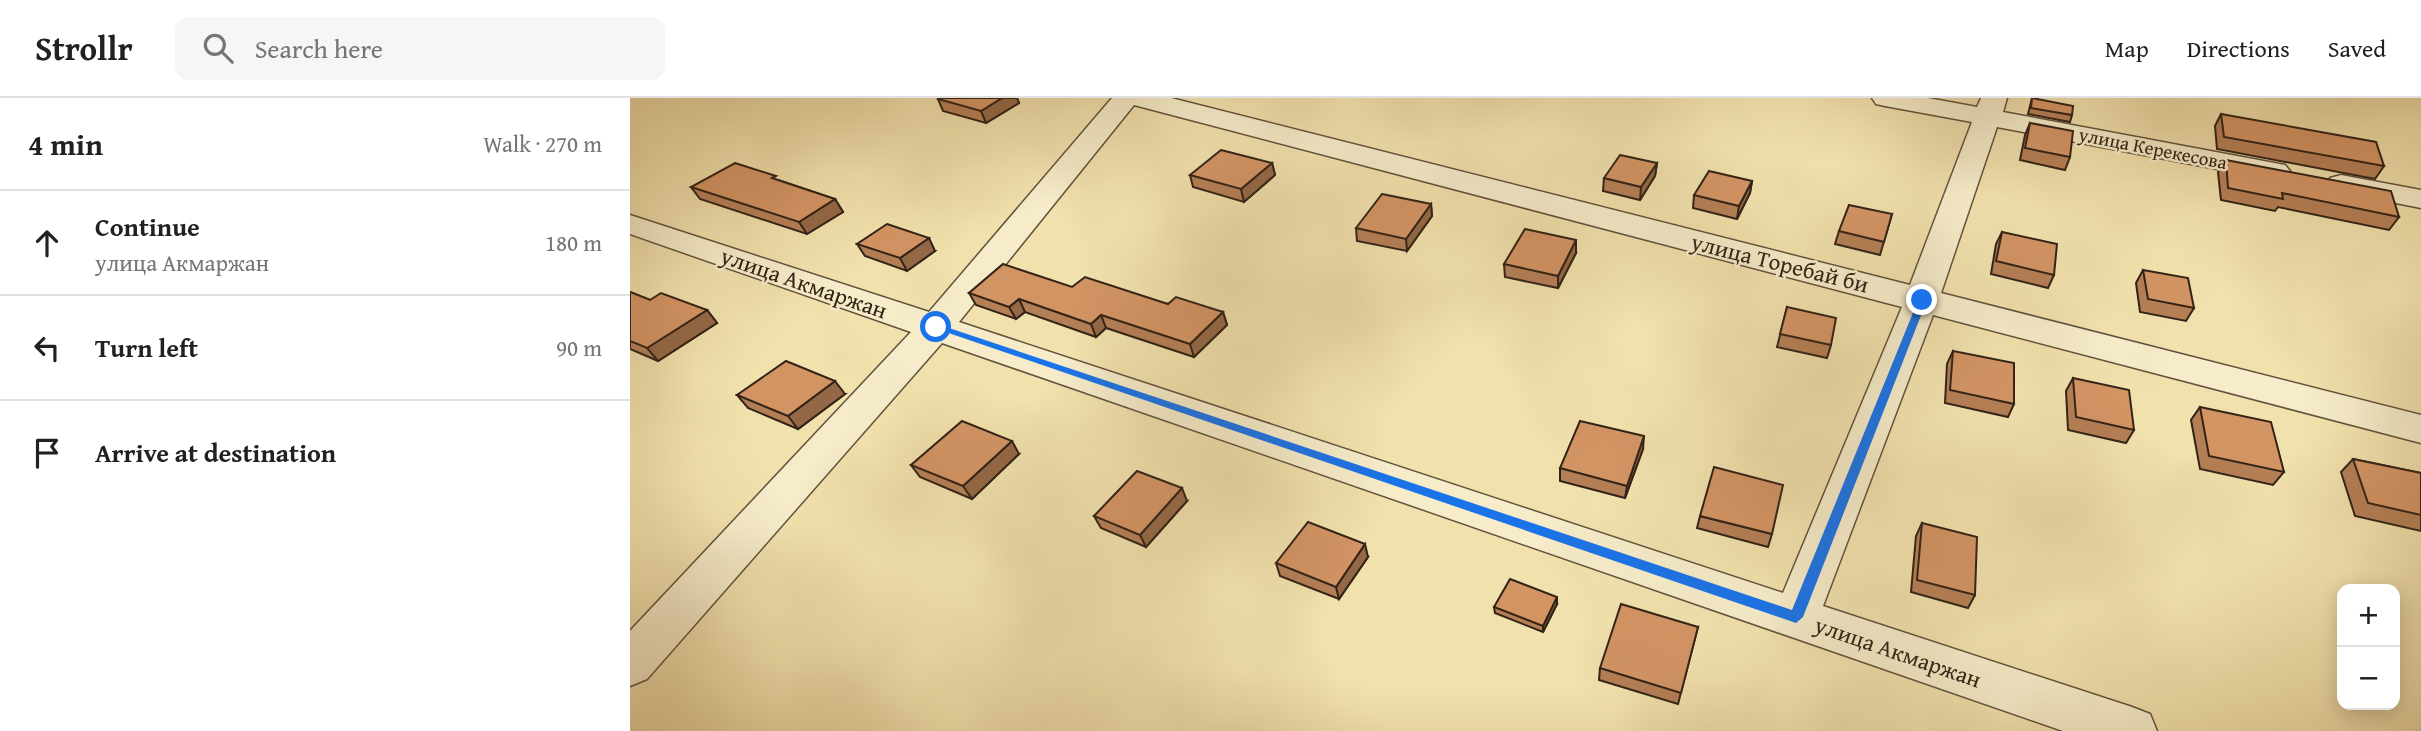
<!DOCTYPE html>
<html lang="en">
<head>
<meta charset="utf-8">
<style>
	body { margin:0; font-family:"Gentium Book Plus",serif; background:#f6f6f6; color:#202124 }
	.controls { position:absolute; right:21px; bottom:21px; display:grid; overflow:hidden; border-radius:14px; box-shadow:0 4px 18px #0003 }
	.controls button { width:63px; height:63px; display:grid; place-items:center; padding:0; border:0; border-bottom:2px solid #e0e0e0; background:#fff; color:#202124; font:35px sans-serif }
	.stop { position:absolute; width:21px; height:21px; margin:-16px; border:5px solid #1a73e8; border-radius:50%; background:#fff }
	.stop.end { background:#1a73e8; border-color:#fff; box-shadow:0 2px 7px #0008 }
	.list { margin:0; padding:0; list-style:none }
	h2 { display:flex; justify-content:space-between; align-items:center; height:91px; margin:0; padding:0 28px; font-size:30px }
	h2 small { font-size:23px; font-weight:400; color:#757577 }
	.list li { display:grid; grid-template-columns:46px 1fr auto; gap:21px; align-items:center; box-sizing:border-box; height:105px; padding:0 28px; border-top:2px solid #e0e0e0 }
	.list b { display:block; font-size:26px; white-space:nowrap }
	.list p { margin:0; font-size:23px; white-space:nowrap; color:#757577 }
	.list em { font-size:23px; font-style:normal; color:#757577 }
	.icon { flex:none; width:38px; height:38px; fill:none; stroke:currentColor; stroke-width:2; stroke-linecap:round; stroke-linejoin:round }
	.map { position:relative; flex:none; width:1791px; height:633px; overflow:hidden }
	header { display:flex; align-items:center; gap:42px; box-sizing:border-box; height:98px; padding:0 35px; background:#fff; border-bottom:2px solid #e0e0e0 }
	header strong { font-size:33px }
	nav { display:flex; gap:38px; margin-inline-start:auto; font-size:24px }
	.search { width:490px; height:63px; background:#f6f6f6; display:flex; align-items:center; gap:18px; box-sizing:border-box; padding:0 24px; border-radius:14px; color:#757577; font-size:26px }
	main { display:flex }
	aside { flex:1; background:#fff }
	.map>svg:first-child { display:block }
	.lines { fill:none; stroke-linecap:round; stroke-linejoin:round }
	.minor-casing { stroke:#62523c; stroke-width:3 }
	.minor { fill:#f6ecca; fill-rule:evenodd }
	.wall { fill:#b57f56; stroke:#322317; stroke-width:2 }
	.shaded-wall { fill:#946846; stroke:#322317; stroke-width:2 }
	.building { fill:#d39464; stroke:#322317; stroke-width:2 }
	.route { fill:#1a73e8 }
	.labels { text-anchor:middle; stroke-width:5; stroke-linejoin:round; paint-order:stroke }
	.far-street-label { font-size:19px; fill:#322317; stroke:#f6ecca }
	.street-label { font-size:23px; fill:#322317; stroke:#f6ecca }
</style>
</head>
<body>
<header>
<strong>Strollr</strong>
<div class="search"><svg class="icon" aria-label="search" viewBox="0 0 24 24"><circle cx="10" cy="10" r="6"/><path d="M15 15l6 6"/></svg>Search here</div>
<nav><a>Map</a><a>Directions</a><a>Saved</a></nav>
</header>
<main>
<aside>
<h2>4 min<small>Walk · 270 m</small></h2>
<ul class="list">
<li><svg class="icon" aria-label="ahead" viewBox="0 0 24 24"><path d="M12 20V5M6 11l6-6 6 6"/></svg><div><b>Continue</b><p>улица Акмаржан</p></div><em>180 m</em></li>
<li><svg class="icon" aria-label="left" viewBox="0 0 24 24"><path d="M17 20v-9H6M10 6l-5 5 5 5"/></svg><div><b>Turn left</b></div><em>90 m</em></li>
<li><svg class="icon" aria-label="arrive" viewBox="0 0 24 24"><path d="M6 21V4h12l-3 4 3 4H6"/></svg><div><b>Arrive at destination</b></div></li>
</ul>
</aside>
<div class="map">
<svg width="1791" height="633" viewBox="0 0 1791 633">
	<rect width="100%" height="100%" fill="#f1e1ad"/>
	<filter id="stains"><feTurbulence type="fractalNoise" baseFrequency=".00286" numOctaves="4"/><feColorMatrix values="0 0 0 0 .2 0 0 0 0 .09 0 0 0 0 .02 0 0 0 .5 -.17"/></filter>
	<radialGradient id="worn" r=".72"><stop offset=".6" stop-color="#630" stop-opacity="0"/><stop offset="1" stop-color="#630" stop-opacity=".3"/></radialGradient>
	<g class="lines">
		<defs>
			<g id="minor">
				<path d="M 482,0 L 541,0 L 1280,187 L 1342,24 L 1255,8 L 1246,6 L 1242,0 L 1298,0 L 1347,9 L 1351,0 L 1377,0 L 1373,14 L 1655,67 L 1660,73 L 1655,79 L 1645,82 L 1367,29 L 1311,195 L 1791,317 L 1791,345 L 1303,217 L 1193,508 L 1502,609 L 1520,616 L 1527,633 L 1433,633 L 312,245 L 17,581 L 0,588 L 0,533 L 281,234 L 0,136 L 0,117 L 299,214 ZM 504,7 L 1272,209 L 1153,495 L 329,224 Z"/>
				<polygon points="1711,77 1791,92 1791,110 1700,92 1696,86 1700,80"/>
			</g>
		</defs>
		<use href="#minor" class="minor-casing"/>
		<use href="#minor" class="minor"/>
	</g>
	<g class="wall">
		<polygon points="309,0 387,0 389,5 356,25 313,13 308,1"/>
		<polygon points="1402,0 1442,17 1440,24 1398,16"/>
		<polygon points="1591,16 1754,68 1745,81 1587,51 1585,28"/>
		<polygon points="1400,25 1440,59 1435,72 1390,62 1395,37"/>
		<polygon points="1596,62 1769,119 1759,132 1648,109 1645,113 1591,102 1588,74"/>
		<polygon points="642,65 645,77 614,104 563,89 560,77"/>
		<polygon points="1027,65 1025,78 1010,102 973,93 974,80"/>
		<polygon points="148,82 205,101 213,114 177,136 70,101 61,89"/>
		<polygon points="1122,83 1120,95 1107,121 1063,110 1064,97"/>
		<polygon points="801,106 802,118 777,153 727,143 726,130"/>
		<polygon points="1262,116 1250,157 1205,146 1209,133"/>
		<polygon points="1372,134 1424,177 1418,190 1361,176 1366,146"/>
		<polygon points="227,146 305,153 277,173 235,158"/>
		<polygon points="946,155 928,190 875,179 874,166"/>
		<polygon points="1513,172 1564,210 1556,223 1510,214 1506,185"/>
		<polygon points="442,189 538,206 593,214 597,227 564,259 476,230 466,239 395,214 386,221 346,207 339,195"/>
		<polygon points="0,194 20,202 77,212 87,225 28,263 0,251"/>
		<polygon points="1157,209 1201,247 1197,260 1147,249"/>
		<polygon points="1323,253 1384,306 1378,319 1315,305 1317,266"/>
		<polygon points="1443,280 1504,332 1496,345 1438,332 1436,293"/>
		<polygon points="215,296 168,331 118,310 107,297"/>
		<polygon points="1570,309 1654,374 1643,387 1570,371 1561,322"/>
		<polygon points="1013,351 995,400 930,383 930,370"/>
		<polygon points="389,356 342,401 290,379 281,367"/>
		<polygon points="1723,361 1791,375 1791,433 1725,418 1711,374"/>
		<polygon points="557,403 516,449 471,430 464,418"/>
		<polygon points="1070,418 1142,436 1138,449 1067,430"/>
		<polygon points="1292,425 1345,497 1338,510 1281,494 1286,438"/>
		<polygon points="738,459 709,501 650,478 646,465"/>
		<polygon points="927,506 913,534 865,515 864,509"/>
		<polygon points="1068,529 1048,606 969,582 970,570"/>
	</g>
	<g class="shaded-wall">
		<polygon points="372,0 387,0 389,5 356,25 351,13"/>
		<polygon points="642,65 645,77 614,104 611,91"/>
		<polygon points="1027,65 1025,78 1010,102 1011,89"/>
		<polygon points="1122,83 1120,95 1107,121 1109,108"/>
		<polygon points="205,101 213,114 177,136 169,124"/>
		<polygon points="801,106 802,118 777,153 776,141"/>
		<polygon points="299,140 305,153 277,173 270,160"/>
		<polygon points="946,142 946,155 928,190 928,178"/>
		<polygon points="389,201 395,214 386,221 379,209"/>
		<polygon points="77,212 87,225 28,263 17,250"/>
		<polygon points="593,214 597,227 564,259 560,246"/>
		<polygon points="471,217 476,230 466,239 461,226"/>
		<polygon points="205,283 215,296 168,331 158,318"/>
		<polygon points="1014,338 1013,351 995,400 997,388"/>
		<polygon points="382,343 389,356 342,401 333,388"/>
		<polygon points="552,390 557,403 516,449 510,437"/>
		<polygon points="735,446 738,459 709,501 706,489"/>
		<polygon points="927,499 927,506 913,534 913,528"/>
	</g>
	<g class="building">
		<polygon points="309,0 372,0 351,13 308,1"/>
		<polygon points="1402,0 1443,8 1442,17 1401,10"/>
		<polygon points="1591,16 1746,44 1754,68 1594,39"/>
		<polygon points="1400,25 1443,33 1440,59 1395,50"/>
		<polygon points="591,52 642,65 611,91 560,77"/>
		<polygon points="990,57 1027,65 1011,89 974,80"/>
		<polygon points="1596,62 1761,93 1769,119 1652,95 1653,101 1598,90"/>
		<polygon points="105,65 146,78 142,80 205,101 169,124 61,89"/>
		<polygon points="1079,73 1122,83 1109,108 1064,97"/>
		<polygon points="752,96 801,106 776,141 726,130"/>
		<polygon points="1219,107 1262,116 1254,144 1209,133"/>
		<polygon points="257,126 299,140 270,160 227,146"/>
		<polygon points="895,131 946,142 928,178 874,166"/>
		<polygon points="1372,134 1427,146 1424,177 1366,163"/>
		<polygon points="373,166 442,189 455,179 538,206 546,199 593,214 560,246 471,217 461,226 389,201 379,209 339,195"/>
		<polygon points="1513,172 1558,180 1564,210 1518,201"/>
		<polygon points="0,194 20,202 31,195 77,212 17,250 0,243"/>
		<polygon points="1157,209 1206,220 1201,247 1150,236"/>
		<polygon points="1323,253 1384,265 1384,306 1320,292"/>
		<polygon points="156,263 205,283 158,318 107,297"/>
		<polygon points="1443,280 1499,292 1504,332 1446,319"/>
		<polygon points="1570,309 1641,324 1654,374 1579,358"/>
		<polygon points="332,323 382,343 333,388 281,367"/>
		<polygon points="950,323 1014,338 997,388 930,370"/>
		<polygon points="1723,361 1791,375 1791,417 1738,405"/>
		<polygon points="1084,369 1153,387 1142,436 1070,418"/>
		<polygon points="507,373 552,390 510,437 464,418"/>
		<polygon points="678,424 735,446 706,489 646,465"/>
		<polygon points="1292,425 1347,439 1345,497 1287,482"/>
		<polygon points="880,481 927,499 913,528 864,509"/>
		<polygon points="991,506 1068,529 1051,595 970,570"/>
	</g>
	<polygon class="route" points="1289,200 1297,202 1173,519 1166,525 301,229 310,227 1162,512"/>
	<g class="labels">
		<g class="far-street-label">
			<text transform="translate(1523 50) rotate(11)" y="7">улица Керекесова</text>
		</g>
		<g class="street-label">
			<text transform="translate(1150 165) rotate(14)" y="8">улица Торебай би</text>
			<text transform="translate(174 185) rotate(19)" y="8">улица Акмаржан</text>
			<text transform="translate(1268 554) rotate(19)" y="8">улица Акмаржан</text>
		</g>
	</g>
	<rect width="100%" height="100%" filter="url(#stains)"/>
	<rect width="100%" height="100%" fill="url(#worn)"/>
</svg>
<div class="controls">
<button>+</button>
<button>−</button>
</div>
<div class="stop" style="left:306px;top:229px"></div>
<div class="stop end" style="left:1292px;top:202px"></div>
</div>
</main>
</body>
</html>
